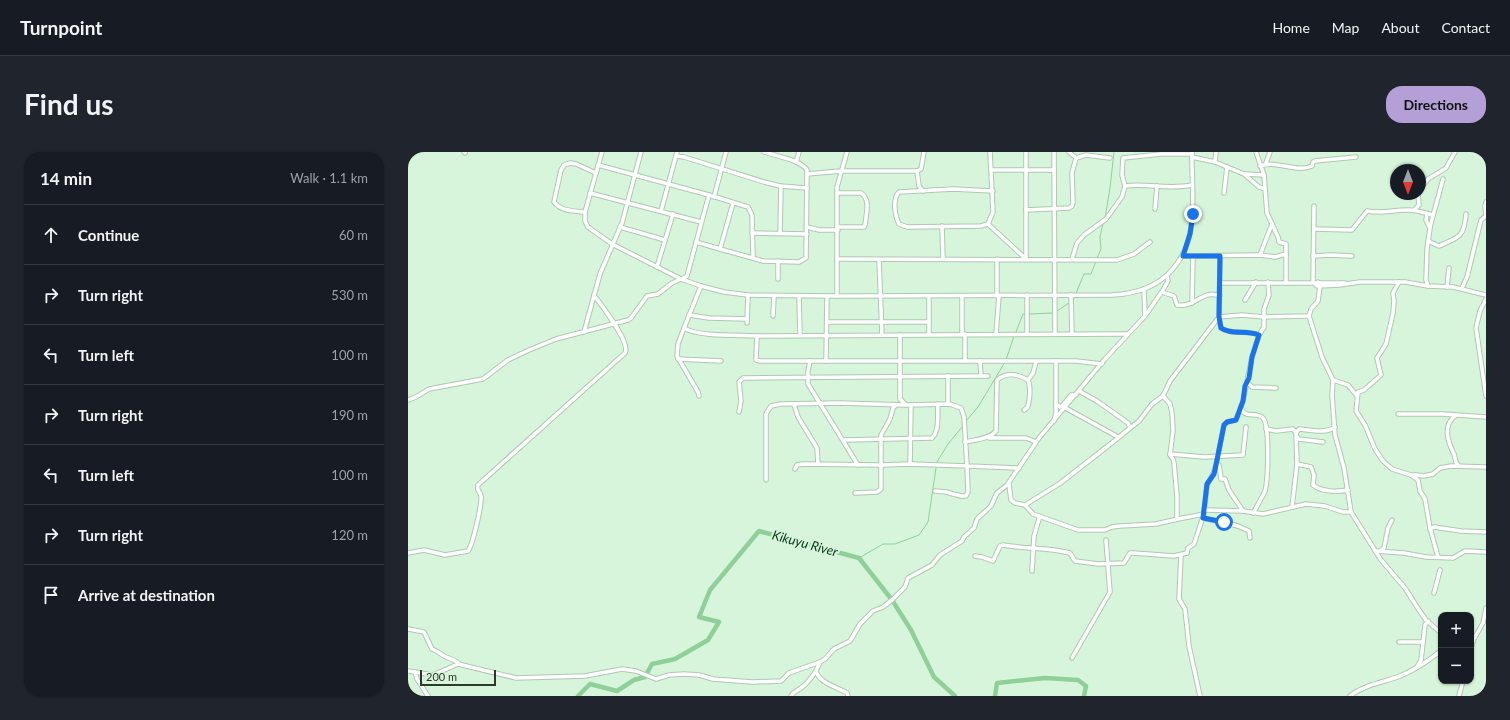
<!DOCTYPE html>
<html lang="en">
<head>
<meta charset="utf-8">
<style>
	body { margin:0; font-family:Lato,sans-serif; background:#20242c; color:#f1f3f6 }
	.controls { position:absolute; right:12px; bottom:12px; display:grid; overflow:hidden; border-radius:8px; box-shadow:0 1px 3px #0004 }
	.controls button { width:36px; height:36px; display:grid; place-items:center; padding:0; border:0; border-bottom:1px solid #363941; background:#171b24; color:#f1f3f6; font:20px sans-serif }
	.compass { position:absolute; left:982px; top:12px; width:36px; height:36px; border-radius:50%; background:#171b24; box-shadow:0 1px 3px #0004; rotate:180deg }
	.scale { position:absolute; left:12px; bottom:10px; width:76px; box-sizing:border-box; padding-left:4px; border:2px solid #2c382e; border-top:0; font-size:11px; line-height:14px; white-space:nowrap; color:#2c382e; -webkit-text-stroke:3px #d7f5db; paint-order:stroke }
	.stop { position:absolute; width:12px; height:12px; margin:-9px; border:3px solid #1a73e8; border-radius:50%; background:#fff }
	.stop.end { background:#1a73e8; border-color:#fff; box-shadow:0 1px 4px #0008 }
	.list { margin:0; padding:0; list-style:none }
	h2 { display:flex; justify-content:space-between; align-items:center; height:52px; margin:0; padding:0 16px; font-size:17px }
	h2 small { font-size:13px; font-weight:400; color:#9ea1a6 }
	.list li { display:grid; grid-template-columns:26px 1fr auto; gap:12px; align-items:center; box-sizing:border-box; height:60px; padding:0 16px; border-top:1px solid #363941 }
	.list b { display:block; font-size:15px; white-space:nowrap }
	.list em { font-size:13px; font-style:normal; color:#9ea1a6 }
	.icon { flex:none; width:22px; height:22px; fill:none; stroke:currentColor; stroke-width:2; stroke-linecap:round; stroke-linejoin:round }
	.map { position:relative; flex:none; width:1078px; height:544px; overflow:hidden; border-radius:16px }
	header { display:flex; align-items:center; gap:24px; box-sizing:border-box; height:56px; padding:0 20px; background:#171b24; border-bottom:1px solid #363941 }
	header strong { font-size:19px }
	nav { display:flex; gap:22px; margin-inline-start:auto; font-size:14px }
	.intro { display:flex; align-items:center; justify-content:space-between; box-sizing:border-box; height:96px; padding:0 24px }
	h1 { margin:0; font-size:28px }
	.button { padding:10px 18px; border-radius:16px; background:#b49fd6; color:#111; font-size:14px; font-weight:700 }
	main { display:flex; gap:24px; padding:0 24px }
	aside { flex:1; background:#171b24; border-radius:16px; box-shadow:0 1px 3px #0004 }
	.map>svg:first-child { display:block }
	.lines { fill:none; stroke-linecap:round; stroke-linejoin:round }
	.stream { stroke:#8fd099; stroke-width:1 }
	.river { stroke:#8fd099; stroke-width:4.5 }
	.minor-casing { stroke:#adcab0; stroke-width:5.5 }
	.minor { stroke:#fff; stroke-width:3.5 }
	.route { stroke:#1a73e8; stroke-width:5 }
	.labels { text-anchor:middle; stroke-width:4; stroke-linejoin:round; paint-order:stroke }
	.water-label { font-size:13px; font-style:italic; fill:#053715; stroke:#d7f5db }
</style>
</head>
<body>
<header>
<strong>Turnpoint</strong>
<nav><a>Home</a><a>Map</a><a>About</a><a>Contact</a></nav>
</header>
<div class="intro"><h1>Find us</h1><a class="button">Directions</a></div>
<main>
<aside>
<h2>14 min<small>Walk · 1.1 km</small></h2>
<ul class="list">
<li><svg class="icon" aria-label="ahead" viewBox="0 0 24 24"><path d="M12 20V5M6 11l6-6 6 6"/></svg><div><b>Continue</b></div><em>60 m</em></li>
<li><svg class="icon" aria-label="right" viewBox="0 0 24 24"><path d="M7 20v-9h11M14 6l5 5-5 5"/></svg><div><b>Turn right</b></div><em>530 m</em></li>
<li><svg class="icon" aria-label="left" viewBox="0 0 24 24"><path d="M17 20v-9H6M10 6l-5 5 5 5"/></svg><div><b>Turn left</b></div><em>100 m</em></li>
<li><svg class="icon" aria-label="right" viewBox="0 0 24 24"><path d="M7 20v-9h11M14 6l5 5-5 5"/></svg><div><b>Turn right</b></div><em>190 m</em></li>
<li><svg class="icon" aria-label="left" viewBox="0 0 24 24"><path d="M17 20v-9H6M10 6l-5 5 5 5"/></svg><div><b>Turn left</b></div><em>100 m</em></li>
<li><svg class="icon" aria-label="right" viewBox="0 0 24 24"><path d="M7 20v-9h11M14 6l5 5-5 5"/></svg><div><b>Turn right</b></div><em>120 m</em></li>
<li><svg class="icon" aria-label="arrive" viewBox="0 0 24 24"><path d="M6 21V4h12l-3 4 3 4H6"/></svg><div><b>Arrive at destination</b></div></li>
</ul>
</aside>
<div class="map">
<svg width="1078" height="544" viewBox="0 0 1078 544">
	<rect width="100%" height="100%" fill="#d7f5db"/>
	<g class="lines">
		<g class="stream">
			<polyline points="697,66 702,36 706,0"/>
			<polyline points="689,106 693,97 692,85 695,71"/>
			<polyline points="668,141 676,122 683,122 688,109"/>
			<polyline points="665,148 666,145"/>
			<polyline points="649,159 661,151"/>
			<polyline points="621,162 644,161"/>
			<polyline points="608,180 615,162 617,162"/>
			<polyline points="598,208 606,184"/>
			<polyline points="558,269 570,255 597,210"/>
			<polyline points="529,310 540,292 555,274"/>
			<polyline points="451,406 475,392 487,392 511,383 520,370 528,316"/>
		</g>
		<g class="river">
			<polyline points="170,544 182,532 209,539 226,528 237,525 244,512 267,507 300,488 311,470 291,465 302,438 351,379 451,406 484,448 503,478 526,525 547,544"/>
			<polyline points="587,544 589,531 637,526 670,528 678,534 676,544"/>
			<polyline points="1070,544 1078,543"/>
		</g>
		<defs>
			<g id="minor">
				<polyline points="56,0 57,1"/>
				<polyline points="194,0 177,60 177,69 180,75 204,92 273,127 293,134 316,140 340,143 429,144"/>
				<path d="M 439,0 L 429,35 L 429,144 L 449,144 L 704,143 C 727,142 748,136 764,118 C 793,86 783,40 784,0"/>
				<path d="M 582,0 L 585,60 L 580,72 L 573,74 L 499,75 L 491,72 C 487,64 484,47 491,40 L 545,37 L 585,39"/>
				<polyline points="618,0 618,107"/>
				<polyline points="646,0 647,182"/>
				<polyline points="661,0 668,6"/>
				<polyline points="848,0 856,23 859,61 870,85 871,90 878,92 878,131"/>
				<polyline points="268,4 276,5 356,30 372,34 399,36"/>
				<polyline points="784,5 807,10 808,0"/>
				<polyline points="388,10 391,0"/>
				<polyline points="807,10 836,22 856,23"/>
				<polyline points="858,11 862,0"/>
				<polyline points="190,13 301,43 340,55 344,63 345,105"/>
				<path d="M 852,14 C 869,8 888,21 904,14 L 905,10 L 907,9 L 948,5"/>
				<polyline points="584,18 646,18"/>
				<polyline points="509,19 511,34 515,39"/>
				<polyline points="399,22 433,19 509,19 513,17 516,0"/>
				<polyline points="836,22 851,35 857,37"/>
				<path d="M 717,34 C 739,31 761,38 784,33"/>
				<polyline points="1012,37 1020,27 1038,16 1047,0"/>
				<polyline points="182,41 293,70"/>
				<path d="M 429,41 L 453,41 C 463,47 458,63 457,73 L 456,75 L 430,75"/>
				<polyline points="816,41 819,15"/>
				<polyline points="306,45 318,0"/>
				<polyline points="1078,50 1077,54 1078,64"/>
				<polyline points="906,54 905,130 909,134 931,133 952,130 997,130 1020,134 1045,135 1078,143"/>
				<polyline points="747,57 749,34"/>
				<polyline points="618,58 661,56 664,54 665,51 664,21 668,6 678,3 702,6"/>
				<polyline points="1006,58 1011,53 1010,42"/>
				<polyline points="253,59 269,0"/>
				<path d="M 177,60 C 166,59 152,59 146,50 L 153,18 L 156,13 L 162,11 L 168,12 L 188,21"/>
				<polyline points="1019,62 1018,68 1022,76 1019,97 1018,128 1020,134"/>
				<polyline points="580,72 618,107"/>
				<polyline points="534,74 535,107"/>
				<polyline points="212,75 257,88"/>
				<polyline points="399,75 411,78 430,78"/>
				<polyline points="1022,75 1035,27"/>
				<path d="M 906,77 L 944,78 L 959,59 C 973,62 986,58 1000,58 C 1009,58 1017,61 1025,63"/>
				<polyline points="344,81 399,82"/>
				<polyline points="372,81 373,34"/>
				<path d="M 1020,89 L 1031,94 C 1050,85 1056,87 1058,62"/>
				<polyline points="288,90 312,97 325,51"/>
				<path d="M 312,97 L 355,109 L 391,110 L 398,106 L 399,18 C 393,8 368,4 356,0"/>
				<polyline points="852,103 864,72"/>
				<polyline points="775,104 852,103 867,105 878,102"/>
				<path d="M 812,104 L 811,165 L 813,176 C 823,183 839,178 851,183"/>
				<polyline points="905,104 923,103 944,104"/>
				<polyline points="429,107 709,108 726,102 742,90"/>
				<polyline points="589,107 589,144"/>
				<polyline points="664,107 669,91 676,83 698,67 714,45 717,34 714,23 715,6 753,2 784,2"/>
				<polyline points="471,108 474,183"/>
				<polyline points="249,115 265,62"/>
				<polyline points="274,127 279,124 301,43"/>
				<polyline points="370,127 370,109"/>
				<polyline points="910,130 912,134 910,149 903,157 901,164 914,205 925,228 924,243 927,283 936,316 943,360 973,408 997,436 1009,455 1018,468 1033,481"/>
				<polyline points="991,130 985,141 986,149 985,161 978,192 969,206 973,223 956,238 950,240 948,259 957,273 967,297 975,309 984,317 1003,323 1010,328 1012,339 1017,347 1022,376 1030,405"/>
				<polyline points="812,131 937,131"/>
				<path d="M 293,134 L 276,176 C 291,185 330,183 349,184 L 719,182"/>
				<polyline points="1039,135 1041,116"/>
				<polyline points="1054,136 1059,125 1073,68 1078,64"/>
				<polyline points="736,138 737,163"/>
				<path d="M 754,140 L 766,144 L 769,153 C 782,155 788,147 799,143 C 803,142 808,143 812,143"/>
				<polyline points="619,143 619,182"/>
				<polyline points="663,143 664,182"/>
				<polyline points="391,144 392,183"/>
				<polyline points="1078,147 1072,159 1068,176 1078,244"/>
				<polyline points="837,148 848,130"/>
				<polyline points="784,151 785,104"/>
				<polyline points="281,163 301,166 339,167"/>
				<polyline points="365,164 366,144"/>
				<polyline points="419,170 521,170"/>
				<polyline points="339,171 340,143"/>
				<polyline points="276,176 270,192 269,204 290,240 291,244"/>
				<polyline points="176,180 192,122 214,71 233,0"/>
				<polyline points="521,182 521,144"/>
				<polyline points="554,182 554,144"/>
				<polyline points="557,182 557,209"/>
				<polyline points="588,182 591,144"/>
				<polyline points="492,183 492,247 498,253 542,252 553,256 556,265 559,314 611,316"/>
				<polyline points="349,184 348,206 348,208 352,209 668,209 694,212"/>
				<polyline points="270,207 313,209"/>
				<polyline points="402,209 400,219 400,232 450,313"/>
				<polyline points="418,209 419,144"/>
				<polyline points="572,209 573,224"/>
				<polyline points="648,209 648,252 652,255 654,254 710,285"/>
				<polyline points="925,228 940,233 949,244"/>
				<polyline points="839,230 844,235 868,236"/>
				<polyline points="671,239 689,249 720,271 722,276"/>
				<polyline points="0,248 8,245 21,237 75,227 100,208 121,198 148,187 220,168 223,166 239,144 250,142 264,131 273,127"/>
				<polyline points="386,252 390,265 409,296 410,312"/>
				<polyline points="540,252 540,224"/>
				<polyline points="654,254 663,243 668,243"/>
				<path d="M 833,254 C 835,269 848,258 855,266 C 862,274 860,328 857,339 C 854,346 849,354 845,361"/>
				<path d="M 616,258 L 619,256 C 622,249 623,235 620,228"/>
				<polyline points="331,260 333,249 331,230 335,226 580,224"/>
				<polyline points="990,262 1034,262 1078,265"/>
				<path d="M 1047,264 C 1034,274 1040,290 1046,302 C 1048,307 1046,310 1051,314"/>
				<polyline points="646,269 648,261 648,251"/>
				<polyline points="858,277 868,279 885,277 888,281 889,312 884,355"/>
				<path d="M 888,281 L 891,277 C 902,278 918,282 927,275"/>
				<polyline points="889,285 891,287 915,290"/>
				<polyline points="581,286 618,286 628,290"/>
				<path d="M 436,288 L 524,286 C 532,279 529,262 530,252"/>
				<path d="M 557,290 C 566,288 582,287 588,279 L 589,228 C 598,220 610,222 620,228 L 625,221 L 628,210"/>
				<polyline points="762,302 796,305 835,303 838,275"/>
				<polyline points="502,312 503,253"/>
				<path d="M 889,312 L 903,315 L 906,323 L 905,333 C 914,340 929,340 940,338"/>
				<polyline points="808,313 811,313 813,327 817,327 821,338 835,359"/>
				<polyline points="387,317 389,313 395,312 473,313 502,312 559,314 560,340 558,344 553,344 538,340 527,339"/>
				<polyline points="1003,323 1009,323 1015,324 1025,322 1032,316 1043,314 1078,315"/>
				<polyline points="358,328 358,262 363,254 373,252 431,251 498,253"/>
				<polyline points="601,332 603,348 607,351 617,353 625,362 670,378 697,378 704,375 712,374 748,372 770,367 796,362"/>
				<polyline points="447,341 469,340 473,337 473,283 482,267 485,256 488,253"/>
				<polyline points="617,353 651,332 700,294 731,269 744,252 755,244"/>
				<polyline points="797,358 835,359 855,362 898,352 917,354 935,360 943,360"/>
				<polyline points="795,366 830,374 841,379 842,386"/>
				<polyline points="769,367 769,344 766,311 765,307 762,303 765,279 764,261 762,252 755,244 762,229 811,165 834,163 856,165 901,164"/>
				<polyline points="1022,377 1026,375 1053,379 1078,380"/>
				<polyline points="968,399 996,401 1018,405 1045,406 1057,399 1078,400"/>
				<polyline points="972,399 976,396 980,376 984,368"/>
				<path d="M 0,401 L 16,398 L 37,403 L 60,399 C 65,392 74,353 73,344 C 72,339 68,338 70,333 L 217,201 C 223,190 193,153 186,143"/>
				<polyline points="773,403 771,447 777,457 781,494 792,544"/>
				<path d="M 567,404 L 574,405 L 585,409 L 592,394 L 595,393 C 618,397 639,395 662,401 L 667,409 L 690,412 L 716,411 L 722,401 L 725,401 L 766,404 L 779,401 L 780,396 L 786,392 L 796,362 L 799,333 L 805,322 L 808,313 L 816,273 L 819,270 L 828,268 L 835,249 L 844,205 L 851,183 L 856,175 L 856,157 L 861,143 L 860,130"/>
				<polyline points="624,419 626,384 631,367 631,364"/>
				<polyline points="1026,441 1032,418"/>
				<path d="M 0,477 L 16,480 L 24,497 C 29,499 31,501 36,504 C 41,507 47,507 51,512"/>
				<polyline points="991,490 1015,490"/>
				<polyline points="1063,496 1066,487 1075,471 1078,456"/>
				<polyline points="664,506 702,440 698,388"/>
				<polyline points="1009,515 1013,508 1017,473 1020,469"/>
				<polyline points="0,519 25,523 50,512 108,526 177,524 214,517 228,519 248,527 261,523 276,522 291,523 305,527 344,530 373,529 381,521 412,510"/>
				<polyline points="7,520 9,527 20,544"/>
				<path d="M 383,544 C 386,539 389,539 393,536 C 399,532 404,525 408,519"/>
				<path d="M 440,544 L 439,541 C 429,535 411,531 408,519 L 412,510 L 417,507 L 426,497 L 442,489 L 452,472 L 465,459 L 475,455 L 484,448 L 497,435 L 500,426 L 524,413 L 532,403 L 554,389 L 556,385 L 566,376 L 569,367 L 583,354 L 589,341 L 599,333 L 631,286 L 697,207 L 737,164 L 755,138 L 760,129 L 759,124"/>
				<path d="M 942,544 C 956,533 976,530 992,524 C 1007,518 1020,509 1033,499"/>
				<polyline points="1051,544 1055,529"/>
			</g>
		</defs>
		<use href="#minor" class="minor-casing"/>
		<use href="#minor" class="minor"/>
	</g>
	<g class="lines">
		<path class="route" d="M 785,62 L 782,82 L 775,104 L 812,104 L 811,165 L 813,176 C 823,183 839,178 851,183 L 844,205 L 841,226 L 837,234 L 835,249 L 828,268 L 819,270 L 816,273 L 808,313 L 806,322 L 799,332 L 795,366 L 816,370"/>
	</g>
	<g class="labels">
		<g class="water-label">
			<text transform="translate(397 391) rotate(15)" y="5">Kikuyu River</text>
		</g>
	</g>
</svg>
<div class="controls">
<button>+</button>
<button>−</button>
</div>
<svg class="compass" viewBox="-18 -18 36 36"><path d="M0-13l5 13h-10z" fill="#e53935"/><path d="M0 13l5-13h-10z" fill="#9ea1a6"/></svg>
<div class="scale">200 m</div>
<div class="stop" style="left:816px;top:370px"></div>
<div class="stop end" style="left:785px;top:62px"></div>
</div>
</main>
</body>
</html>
